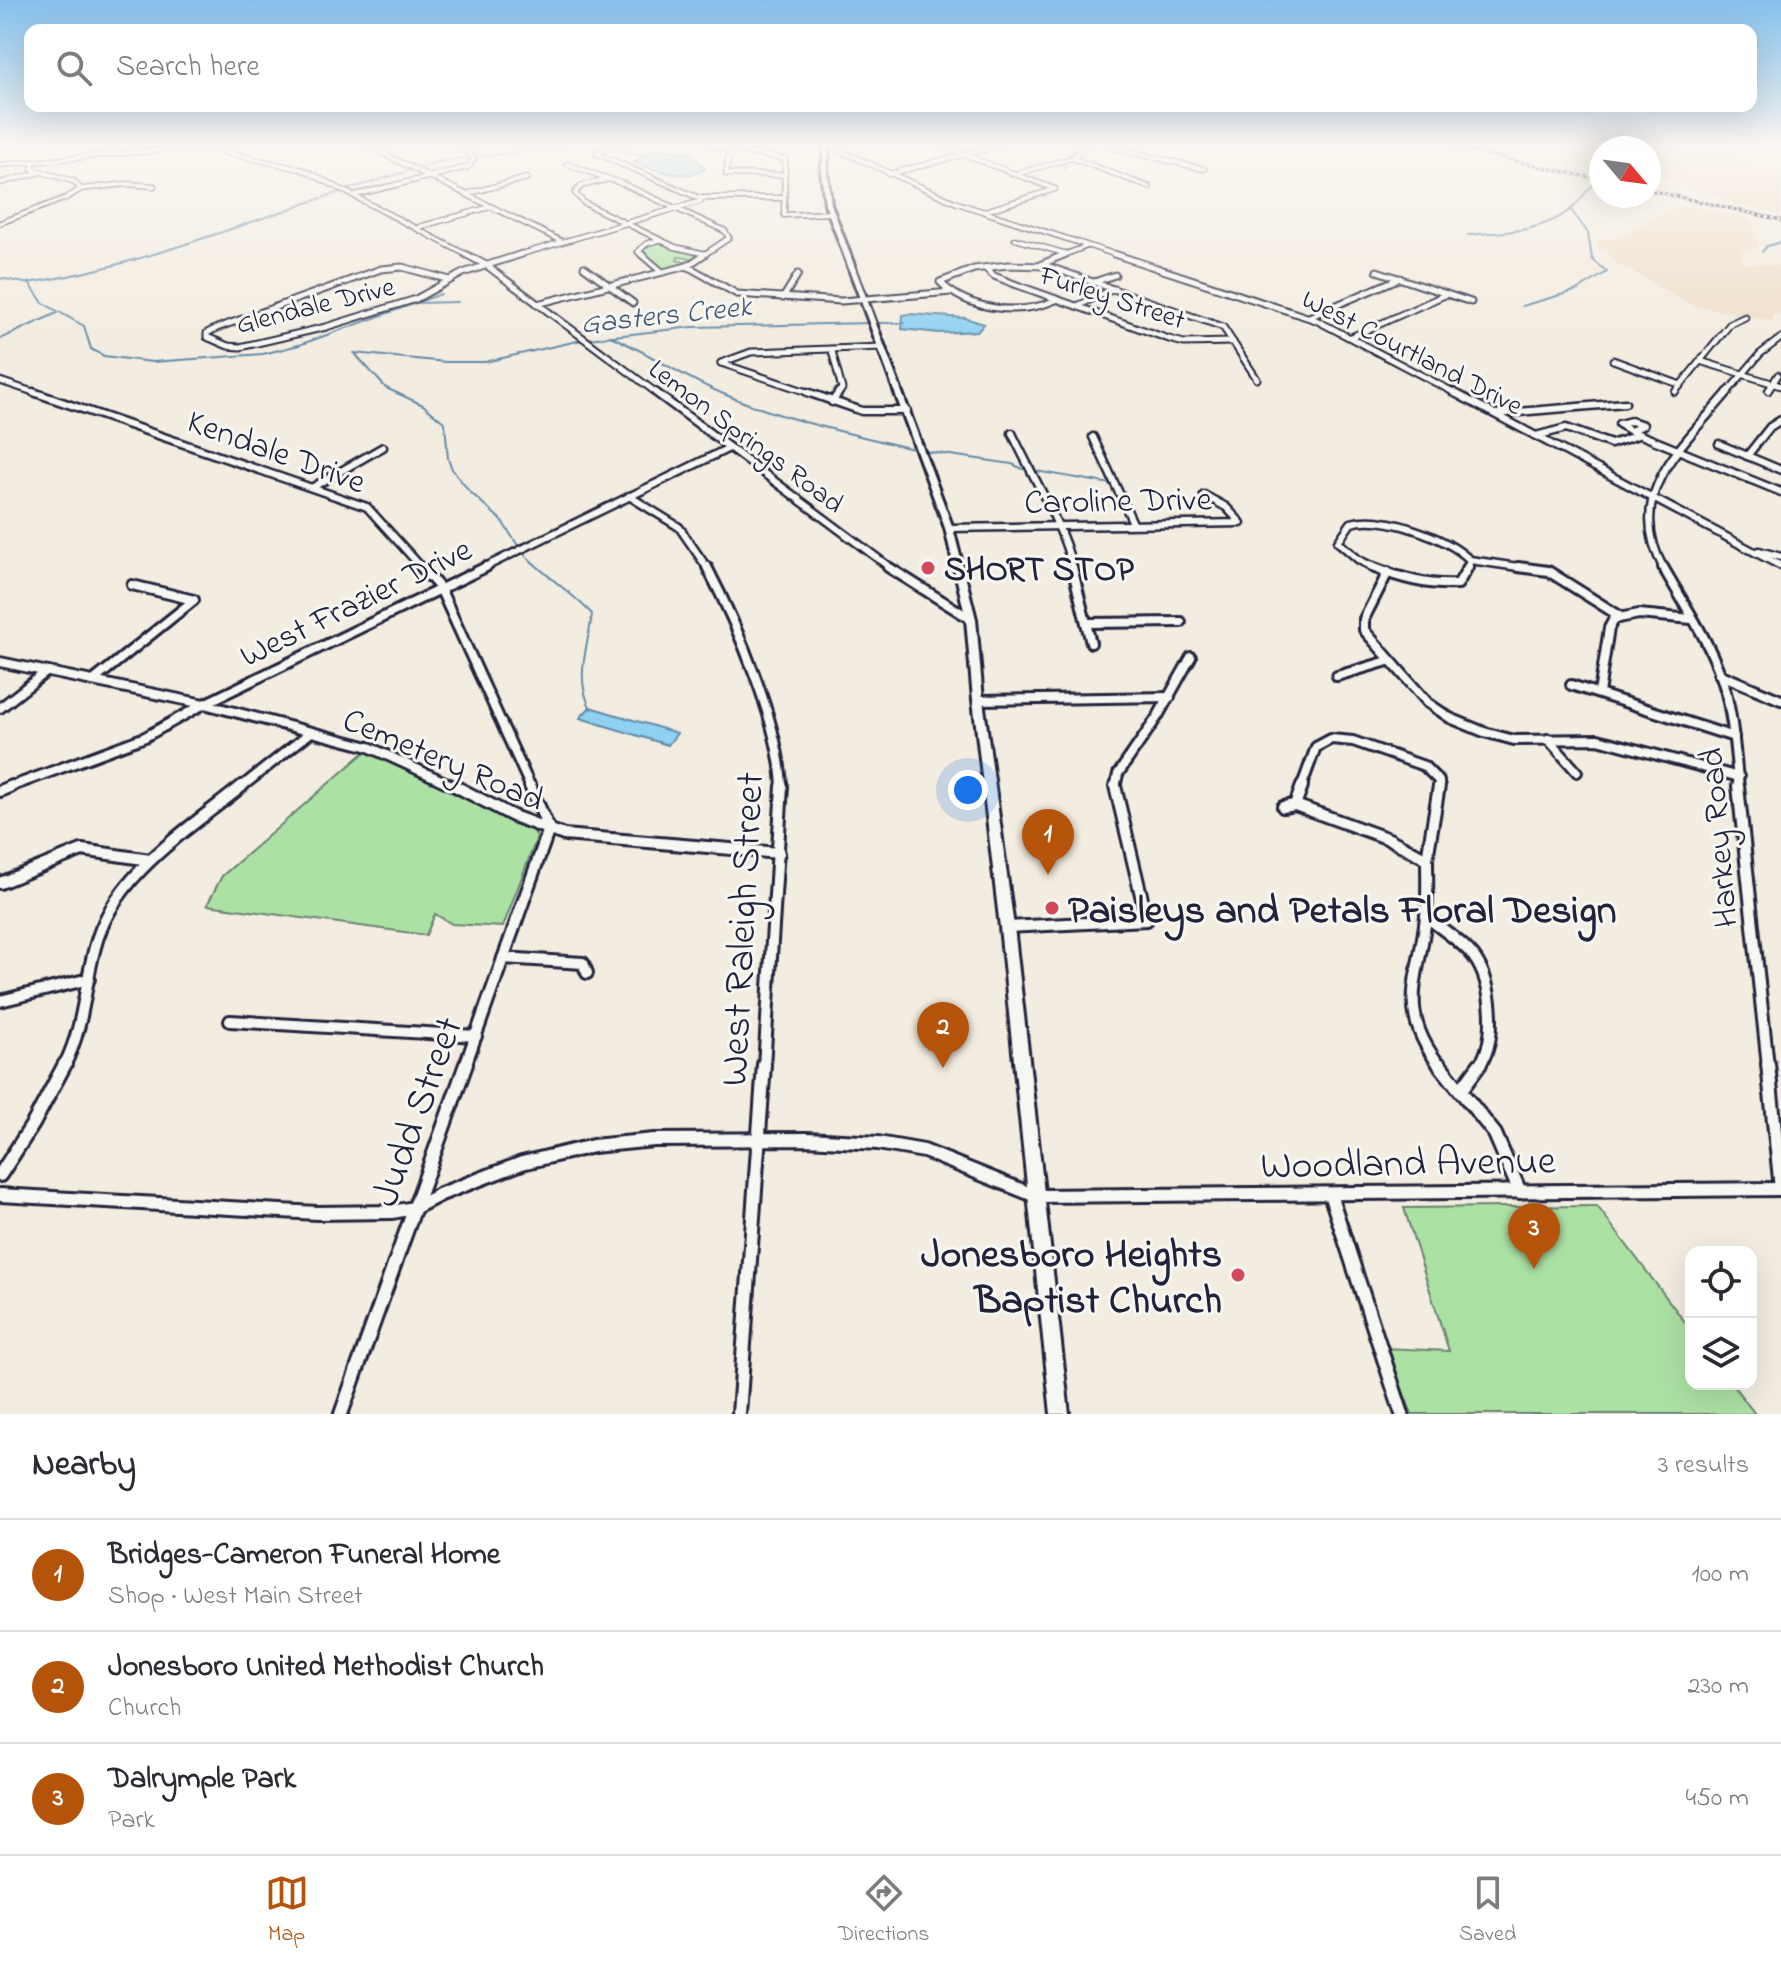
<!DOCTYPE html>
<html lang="en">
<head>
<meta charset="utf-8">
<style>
	body { margin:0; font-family:"Indie Flower",sans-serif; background:#f7f7f7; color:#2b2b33 }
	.controls { position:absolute; right:24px; bottom:24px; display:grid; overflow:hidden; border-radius:16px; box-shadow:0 8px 32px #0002 }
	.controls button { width:72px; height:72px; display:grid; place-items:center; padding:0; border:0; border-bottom:2px solid #e1e1e2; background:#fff; color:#2b2b33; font:40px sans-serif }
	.compass { position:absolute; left:1589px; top:136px; width:72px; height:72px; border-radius:50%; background:#fff; box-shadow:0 8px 32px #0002; rotate:119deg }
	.you { position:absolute; left:968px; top:790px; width:28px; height:28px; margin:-20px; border:6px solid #fff; border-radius:50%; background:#1a73e8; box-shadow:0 0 0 12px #1a73e833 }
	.badge { display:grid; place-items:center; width:52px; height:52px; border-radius:50%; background:#b45309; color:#fff; font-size:26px; font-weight:700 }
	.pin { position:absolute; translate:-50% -66px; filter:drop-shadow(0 2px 4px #0008) }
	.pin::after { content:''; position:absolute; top:42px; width:28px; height:24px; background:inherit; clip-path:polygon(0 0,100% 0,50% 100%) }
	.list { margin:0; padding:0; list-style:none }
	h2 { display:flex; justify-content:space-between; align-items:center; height:104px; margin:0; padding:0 32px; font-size:34px }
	h2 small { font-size:26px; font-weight:400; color:#7c7c81 }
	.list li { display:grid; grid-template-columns:52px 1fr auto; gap:24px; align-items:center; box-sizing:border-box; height:112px; padding:0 32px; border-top:2px solid #e1e1e2 }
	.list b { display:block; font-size:30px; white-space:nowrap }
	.list p { margin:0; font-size:26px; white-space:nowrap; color:#7c7c81 }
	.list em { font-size:26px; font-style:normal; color:#7c7c81 }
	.icon { flex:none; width:44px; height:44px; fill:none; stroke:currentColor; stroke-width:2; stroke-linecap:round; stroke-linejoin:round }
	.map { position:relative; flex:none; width:1781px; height:1414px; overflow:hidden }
	.search { position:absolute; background:#fff; box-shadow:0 8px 32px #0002; left:24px; right:24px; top:24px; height:88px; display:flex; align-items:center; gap:20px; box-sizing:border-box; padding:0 28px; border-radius:16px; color:#7c7c81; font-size:30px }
	.sheet { height:440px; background:#fff }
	nav { display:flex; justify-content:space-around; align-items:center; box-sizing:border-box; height:112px; border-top:2px solid #e1e1e2; background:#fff; font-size:22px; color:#7c7c81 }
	nav a { display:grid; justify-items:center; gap:4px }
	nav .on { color:#b45309 }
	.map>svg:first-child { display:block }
	.built { fill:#efdfca }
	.green { fill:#ace1a4; stroke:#678270; stroke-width:2 }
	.water { fill:#8fd1f1; stroke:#638ba8; stroke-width:2 }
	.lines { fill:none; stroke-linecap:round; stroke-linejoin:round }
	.stream { stroke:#638ba8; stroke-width:2 }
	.minor-far5-casing { stroke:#22223b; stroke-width:7 }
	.minor-far4-casing { stroke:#22223b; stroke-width:9 }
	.minor-far3-casing { stroke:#22223b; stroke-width:11 }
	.minor-far2-casing { stroke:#22223b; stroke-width:14 }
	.minor-far1-casing { stroke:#22223b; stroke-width:16 }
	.minor-casing { stroke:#22223b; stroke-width:18 }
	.major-casing { stroke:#22223b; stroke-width:6 }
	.minor-far5 { stroke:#f6f6f2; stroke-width:4 }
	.minor-far4 { stroke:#f6f6f2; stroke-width:5 }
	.minor-far3 { stroke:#f6f6f2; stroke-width:6 }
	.minor-far2 { stroke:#f6f6f2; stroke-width:8 }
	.minor-far1 { stroke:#f6f6f2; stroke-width:10 }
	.minor { stroke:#f6f6f2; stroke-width:12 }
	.major { fill:#f6f6f2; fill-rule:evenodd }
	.rail-casing { stroke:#22223b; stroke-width:3 }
	.rail { stroke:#f6f6f2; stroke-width:2; stroke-dasharray:3; stroke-linecap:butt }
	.poi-dot { fill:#d1495b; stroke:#f6f6f2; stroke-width:3 }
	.labels { text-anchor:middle; stroke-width:6; stroke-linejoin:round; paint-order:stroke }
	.far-street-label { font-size:28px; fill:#22223b; stroke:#f6f6f2 }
	.far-water-label { font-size:30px; font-style:italic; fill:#435772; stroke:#f6f6f2 }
	.street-label { font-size:34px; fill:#22223b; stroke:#f6f6f2 }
	.poi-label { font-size:34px; font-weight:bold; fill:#22223b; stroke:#f6f6f2; text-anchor:start }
	.near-poi-label { font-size:40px; font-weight:bold; fill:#22223b; stroke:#f6f6f2; text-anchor:start }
	.near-street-label { font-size:40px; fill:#22223b; stroke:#f6f6f2 }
</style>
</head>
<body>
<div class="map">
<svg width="1781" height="1414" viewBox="0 0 1781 1414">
	<rect width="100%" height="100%" fill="#f3ece0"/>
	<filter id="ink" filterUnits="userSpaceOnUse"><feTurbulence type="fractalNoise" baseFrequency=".0125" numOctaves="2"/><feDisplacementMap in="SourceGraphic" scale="16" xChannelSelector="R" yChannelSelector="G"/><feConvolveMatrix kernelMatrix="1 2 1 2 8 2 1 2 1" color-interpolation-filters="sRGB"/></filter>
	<g filter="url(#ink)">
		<g class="built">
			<polygon points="1626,146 1727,146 1741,168 1781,171 1781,214 1725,202 1721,197 1649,174 1649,148"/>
			<polygon points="1682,204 1753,220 1758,248 1742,251 1743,263 1781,266 1781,314 1772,315 1773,321 1692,305 1611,260 1607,250 1599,249 1596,243 1604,238 1612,240"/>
		</g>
		<g class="green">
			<polygon points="659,241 705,254 697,259 678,257 677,260 689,263 663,271 641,251 643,247"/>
			<polygon points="366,751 441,783 533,829 537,837 503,927 452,924 435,914 426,935 207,905 222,876"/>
			<polygon points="1597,1206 1691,1330 1691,1384 1732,1384 1755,1414 1412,1414 1385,1348 1449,1351 1404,1208"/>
		</g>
		<g class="water">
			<path d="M 658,149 L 692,154 L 705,169 C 687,181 652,170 634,162 Z"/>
			<polygon points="909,314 965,318 984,324 978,331 939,333 902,329 903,315"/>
			<polygon points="590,707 677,733 668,745 580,718"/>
		</g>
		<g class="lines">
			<g class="stream">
				<polyline points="597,146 647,155"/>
				<polyline points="1064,169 1069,155 1081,146"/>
				<polyline points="346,190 441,161 568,146"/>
				<path d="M 1468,235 C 1502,232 1541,233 1570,210 C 1582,201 1585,188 1600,180"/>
				<polyline points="1762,252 1767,246 1781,242"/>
				<polyline points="0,278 30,284 43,303 84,326 91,349 104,356 152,362 263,354 299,345 441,294"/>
				<path d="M 27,283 C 134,268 238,225 340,192"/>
				<polyline points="416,303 458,302"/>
				<polyline points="1522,306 1578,290 1607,272 1592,259 1588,233 1571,210"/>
				<polyline points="875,323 905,323"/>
				<path d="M 610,336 C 650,353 685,379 726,395 C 787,421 853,434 917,450"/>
				<polyline points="0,339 57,313"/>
				<polyline points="588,339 693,327 869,323"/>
				<polyline points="354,353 446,362 485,362 582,340"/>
				<polyline points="356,355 386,388 423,405 445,423 448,459 452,469 469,491 501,520 519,547"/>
				<polyline points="923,451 1012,464 1023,469"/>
				<polyline points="1036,471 1111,484"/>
				<path d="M 522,552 C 544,575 570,591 592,614 C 588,647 574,678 591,709"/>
			</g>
			<defs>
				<g id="minor-far5">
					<polyline points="197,146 304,170 469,256"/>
					<polyline points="368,146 561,241"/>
					<polyline points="712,146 785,159 784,215 832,213"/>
					<polyline points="830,146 957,203 1120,256"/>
					<polyline points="941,146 1055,189 985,211"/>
					<polyline points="1106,146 1204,169"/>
					<polyline points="739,150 729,155 726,174 784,175"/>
					<polyline points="596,153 699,198 782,198"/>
					<polyline points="596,153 611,146"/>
					<polyline points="1072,158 1149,187"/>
					<polyline points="567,164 623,184 725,231 729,238 702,256"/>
					<polyline points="0,165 199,146"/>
					<polyline points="1019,173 1072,158 1087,146"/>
					<polyline points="889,174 997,146"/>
					<polyline points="609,179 581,186 575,193 584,203 675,247 706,254"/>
					<polyline points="0,183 38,173"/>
					<polyline points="81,189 127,184 154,186"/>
					<polyline points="466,194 527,178"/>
					<polyline points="355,195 468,167 474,159 464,146"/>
					<polyline points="0,223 66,198 81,189 73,181 32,169 34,162"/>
					<polyline points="419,227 490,207"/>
					<polyline points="1015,239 1067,254"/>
					<polyline points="515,256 701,201"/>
					<polyline points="643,256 638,252 646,244 659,240"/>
					<polyline points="1061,256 1087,246"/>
				</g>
				<g id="minor-far4">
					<polyline points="465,254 486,265 658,394"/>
					<polyline points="641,254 662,272"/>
					<polyline points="1114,254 1316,320 1457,394"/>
					<polyline points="1042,264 1066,254"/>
					<polyline points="687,266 737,294 841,301 952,292"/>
					<polyline points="584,267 633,303"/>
					<polyline points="985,268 994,276 1017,285 1169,339 1184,343 1233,342"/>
					<polyline points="1377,271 1471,302"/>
					<polyline points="450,280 402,267 381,269 217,328 207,333 207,337 228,346 240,347 326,327 416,299 463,273 522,254"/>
					<polyline points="1094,282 1115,275"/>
					<polyline points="783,298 798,274"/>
					<path d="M 1056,300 C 1020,316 969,311 940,282 L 974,269 L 1008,265 L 1047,266 L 1223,327 L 1257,379"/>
					<polyline points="537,304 687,266 705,254"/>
					<polyline points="1077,306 1114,289"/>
					<polyline points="1309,317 1400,278"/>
					<polyline points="1351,337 1447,294"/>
					<polyline points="832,351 842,389 838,394"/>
					<polyline points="1613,360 1681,385"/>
					<polyline points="1700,361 1781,386"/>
					<polyline points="721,363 813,394"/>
					<polyline points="721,363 751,352 882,347"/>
					<polyline points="0,381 39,394"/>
					<polyline points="1768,391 1778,375"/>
					<polyline points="1675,392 1730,324 1745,317"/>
					<polyline points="1726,394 1760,354 1781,338"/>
				</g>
				<g id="minor-far3">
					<polyline points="33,392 367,507 423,569"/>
					<polyline points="655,392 892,569"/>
					<polyline points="807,392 862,411 907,411"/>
					<polyline points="1453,392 1781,566"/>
					<polyline points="832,402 839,392"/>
					<polyline points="1495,414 1625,403"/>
					<polygon points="1631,421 1643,425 1631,431 1619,424"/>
					<polyline points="1631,431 1781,492"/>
					<path d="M 1012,433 C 1033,478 1061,521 1073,569"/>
					<polyline points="1536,436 1566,428 1611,444 1638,435"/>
					<polyline points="1093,437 1133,523"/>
					<polyline points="1719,444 1781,470"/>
					<polyline points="1747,456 1770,427 1781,420"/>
					<polyline points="313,487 383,447"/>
					<polyline points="629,496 679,527 708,569"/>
					<polyline points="949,528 1241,523 1226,507 1204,495"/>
					<polyline points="1759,551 1781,557"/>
					<polyline points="1470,560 1532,569"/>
					<polyline points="481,569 729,448"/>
					<path d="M 1377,569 L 1359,560 L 1338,542 L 1351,523 C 1384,514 1446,537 1470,560 L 1467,569"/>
					<path d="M 1664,569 C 1622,493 1683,446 1728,392"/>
				</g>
				<g id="minor-far2">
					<polyline points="421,567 440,588 531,788"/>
					<path d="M 707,567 C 736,623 780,725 782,788"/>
					<polyline points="888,567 971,619"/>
					<polyline points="1072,567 1091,643"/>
					<path d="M 1372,567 C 1400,578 1428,586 1458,584 L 1468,567"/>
					<polyline points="1518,567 1548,571 1618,615"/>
					<path d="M 1663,567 C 1685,606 1713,646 1725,689 C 1734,722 1735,755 1739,788"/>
					<polyline points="1388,572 1364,619 1364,630 1428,703 1450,718 1484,732 1514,740 1598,739 1739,777"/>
					<polyline points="1087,623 1181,622"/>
					<polyline points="0,662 204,704 369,747 458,788"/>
					<polyline points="1719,674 1781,700"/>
					<polyline points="1337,676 1388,661"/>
					<polyline points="93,681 194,600 132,585"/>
					<polyline points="1571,685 1734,737"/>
					<polyline points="1599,693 1609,628 1614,619 1639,614 1691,619"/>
					<polyline points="978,700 1170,697"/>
					<polyline points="0,708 46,672"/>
					<polyline points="1548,739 1577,772"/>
					<polyline points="7,788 145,737 204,704 486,567"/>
					<polyline points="240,788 311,732"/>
					<polyline points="1115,788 1118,774 1158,716 1191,657"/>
					<polyline points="1301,788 1316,747 1331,739 1353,741 1424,766 1439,781 1439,788"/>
				</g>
				<g id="minor-far1">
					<polyline points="455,786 513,816 564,835 779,853"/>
					<polyline points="1738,786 1768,1066"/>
					<polyline points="0,791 12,786"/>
					<polyline points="1295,805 1302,786"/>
					<path d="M 1283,807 L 1295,805 L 1389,839 L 1427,859 C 1427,878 1428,897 1426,916 C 1420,978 1395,1009 1440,1066"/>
					<polyline points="1427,859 1439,786"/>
					<polyline points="0,883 82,850 150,860"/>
					<path d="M 1426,916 C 1441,929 1463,942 1474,957 C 1493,983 1498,1039 1479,1066"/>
					<polyline points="1007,927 1147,920 1115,786"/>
					<polyline points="503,958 583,963 587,973"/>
					<polyline points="0,1001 89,979"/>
					<polyline points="230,1021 476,1036"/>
					<path d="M 64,1066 C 84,1028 84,987 95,947 C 113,875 188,830 242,786"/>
					<polyline points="465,1066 549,829 530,786"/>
					<polyline points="764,1066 782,786"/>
				</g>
				<g id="minor">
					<polyline points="1439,1064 1495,1134 1520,1192"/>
					<polyline points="1768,1064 1781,1189"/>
					<polyline points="1461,1090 1480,1064"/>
					<polyline points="0,1175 33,1124 65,1064"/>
					<polyline points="1330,1194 1402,1414"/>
					<polyline points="0,1195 317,1213 392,1212 414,1208 441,1194 522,1163 593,1146 654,1140 807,1139 878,1143 924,1151 1036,1196 1781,1189"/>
					<polyline points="341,1414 466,1064"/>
					<polyline points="739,1414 764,1064"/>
				</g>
				<polygon id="major" points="825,146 829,146 827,172 831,204 953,528 976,619 983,700 1014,927 1069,1414 1051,1414 1000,927 973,700 966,619 945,528 825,204 821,172"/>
			</defs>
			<use href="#minor-far5" class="minor-far5-casing"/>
			<use href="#minor-far4" class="minor-far4-casing"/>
			<use href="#minor-far3" class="minor-far3-casing"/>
			<use href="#minor-far2" class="minor-far2-casing"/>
			<use href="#minor-far1" class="minor-far1-casing"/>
			<use href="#minor" class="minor-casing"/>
			<use href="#major" class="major-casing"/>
			<use href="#minor-far5" class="minor-far5"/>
			<use href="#minor-far4" class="minor-far4"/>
			<use href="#minor-far3" class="minor-far3"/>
			<use href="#minor-far2" class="minor-far2"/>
			<use href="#minor-far1" class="minor-far1"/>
			<use href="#minor" class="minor"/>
			<use href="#major" class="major"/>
			<defs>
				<g id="rail">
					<polyline points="1448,146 1601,180"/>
					<polyline points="1649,190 1781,220"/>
				</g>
			</defs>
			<use href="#rail" class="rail-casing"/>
			<use href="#rail" class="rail"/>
		</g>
	</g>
	<linearGradient id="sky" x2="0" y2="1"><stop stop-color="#84c0ec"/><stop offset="0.42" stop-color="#faf6f1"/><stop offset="1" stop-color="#faf6f1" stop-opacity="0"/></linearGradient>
	<rect width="1781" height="344" fill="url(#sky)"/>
	<g class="poi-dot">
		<circle cx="928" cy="568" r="8"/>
		<circle cx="1052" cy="908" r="8"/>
		<circle cx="1238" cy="1275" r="8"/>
	</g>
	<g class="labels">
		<g class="far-street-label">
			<text transform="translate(1113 296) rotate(18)" y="10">Furley Street</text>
			<text transform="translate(315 304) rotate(-14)" y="10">Glendale Drive</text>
			<text transform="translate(1413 351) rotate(27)" y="10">West Courtland Drive</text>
			<text transform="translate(747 435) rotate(37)" y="10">Lemon Springs Road</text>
		</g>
		<g class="far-water-label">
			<text transform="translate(666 314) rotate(-6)" y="10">Gasters Creek</text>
		</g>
		<g class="street-label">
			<text transform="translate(277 450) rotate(20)" y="12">Kendale Drive</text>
			<text transform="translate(1118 499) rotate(-1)" y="12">Caroline Drive</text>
			<text transform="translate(355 601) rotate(-26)" y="12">West Frazier Drive</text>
			<text transform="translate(444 758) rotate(23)" y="12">Cemetery Road</text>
			<text transform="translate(1717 838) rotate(-95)" y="12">Harkey Road</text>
		</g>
		<g class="poi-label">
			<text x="944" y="580">SHORT STOP</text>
		</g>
		<g class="near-poi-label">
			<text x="1068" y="922">Paisleys and Petals Floral Design</text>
			<text x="1222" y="1266" text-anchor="end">Jonesboro Heights<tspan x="1222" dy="46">Baptist Church</tspan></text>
		</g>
		<g class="near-street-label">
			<text transform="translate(740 929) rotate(-87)" y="14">West Raleigh Street</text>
			<text transform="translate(415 1111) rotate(-70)" y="14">Judd Street</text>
			<text transform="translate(1408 1161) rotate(-1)" y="14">Woodland Avenue</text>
		</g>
	</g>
</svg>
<div class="controls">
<button><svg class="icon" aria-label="locate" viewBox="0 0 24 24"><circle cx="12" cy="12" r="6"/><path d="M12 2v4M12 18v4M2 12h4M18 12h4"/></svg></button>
<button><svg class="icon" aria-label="layers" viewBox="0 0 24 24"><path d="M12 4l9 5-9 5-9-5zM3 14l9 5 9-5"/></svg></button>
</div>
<svg class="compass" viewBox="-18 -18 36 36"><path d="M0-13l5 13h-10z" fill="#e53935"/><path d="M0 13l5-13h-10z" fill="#7c7c81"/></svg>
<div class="you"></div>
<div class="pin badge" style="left:1048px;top:875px">1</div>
<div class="pin badge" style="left:943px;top:1068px">2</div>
<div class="pin badge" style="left:1534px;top:1269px">3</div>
<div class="search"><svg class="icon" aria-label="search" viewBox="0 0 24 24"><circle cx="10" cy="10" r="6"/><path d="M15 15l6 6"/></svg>Search here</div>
</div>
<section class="sheet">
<h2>Nearby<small>3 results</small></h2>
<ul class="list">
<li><span class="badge">1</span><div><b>Bridges-Cameron Funeral Home</b><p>Shop · West Main Street</p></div><em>100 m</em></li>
<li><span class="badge">2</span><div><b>Jonesboro United Methodist Church</b><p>Church</p></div><em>230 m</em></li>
<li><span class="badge">3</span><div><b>Dalrymple Park</b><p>Park</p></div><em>450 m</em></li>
</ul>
</section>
<nav>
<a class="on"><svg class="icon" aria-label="map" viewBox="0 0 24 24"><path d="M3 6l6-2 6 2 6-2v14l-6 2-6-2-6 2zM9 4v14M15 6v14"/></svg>Map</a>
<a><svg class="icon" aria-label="directions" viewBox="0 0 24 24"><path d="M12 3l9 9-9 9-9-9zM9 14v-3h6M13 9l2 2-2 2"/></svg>Directions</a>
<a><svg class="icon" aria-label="saved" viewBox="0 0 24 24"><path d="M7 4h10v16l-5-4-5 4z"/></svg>Saved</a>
</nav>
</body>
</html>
